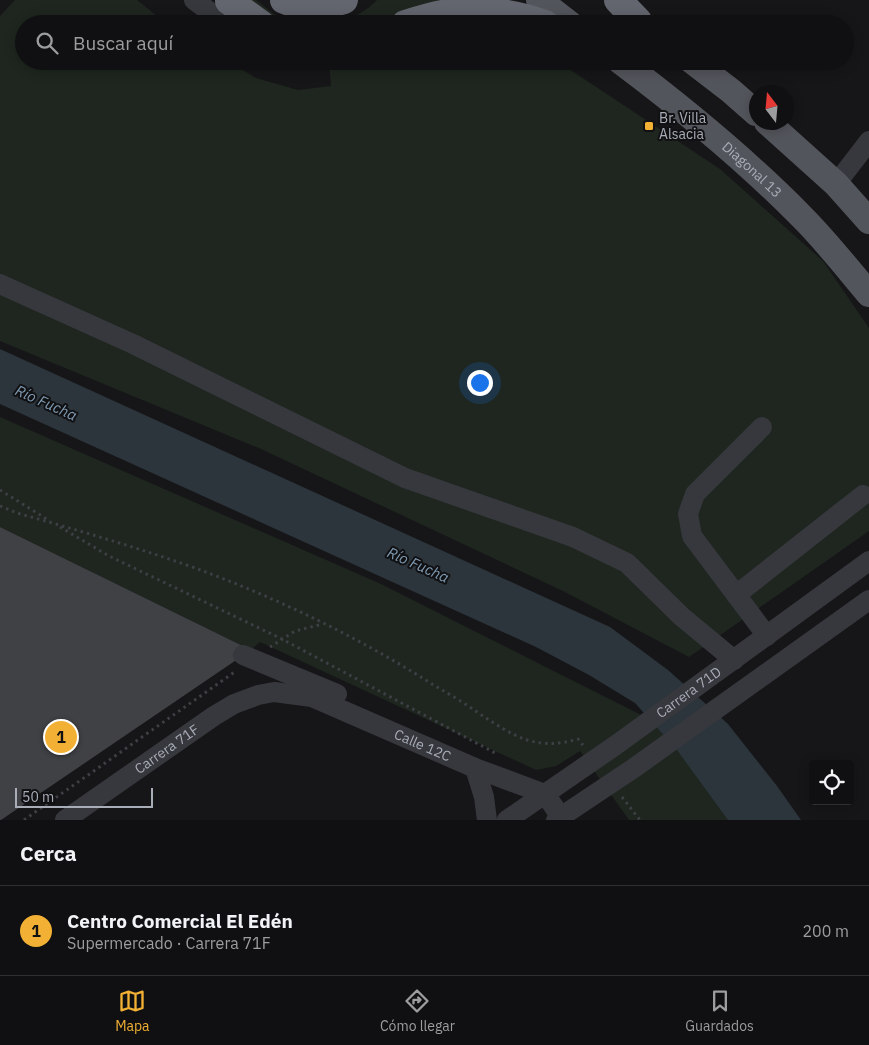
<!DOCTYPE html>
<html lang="es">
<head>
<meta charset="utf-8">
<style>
	body { margin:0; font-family:"IBM Plex Sans",sans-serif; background:#19191b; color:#f1f3f6 }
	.controls { position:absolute; right:15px; bottom:15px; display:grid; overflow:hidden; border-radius:5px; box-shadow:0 2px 12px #0003 }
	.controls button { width:45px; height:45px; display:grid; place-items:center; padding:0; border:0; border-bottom:1px solid #303032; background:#101012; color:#f1f3f6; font:25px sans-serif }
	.compass { position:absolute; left:749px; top:85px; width:45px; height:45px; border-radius:50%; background:#101012; box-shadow:0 2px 12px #0003; rotate:344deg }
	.scale { position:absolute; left:15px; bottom:12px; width:138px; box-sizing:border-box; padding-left:5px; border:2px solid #a8adb8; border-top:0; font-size:14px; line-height:18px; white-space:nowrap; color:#a8adb8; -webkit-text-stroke:4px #111113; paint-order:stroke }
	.you { position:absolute; left:479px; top:382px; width:18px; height:18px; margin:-12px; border:4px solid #fff; border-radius:50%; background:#1a73e8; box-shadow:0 0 0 8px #1a73e833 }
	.badge { display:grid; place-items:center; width:32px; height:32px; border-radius:50%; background:#f2b134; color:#111; font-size:16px; font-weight:700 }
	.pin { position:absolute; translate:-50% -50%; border:2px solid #fff; box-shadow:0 1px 5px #0006 }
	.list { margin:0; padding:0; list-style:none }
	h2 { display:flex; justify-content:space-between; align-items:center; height:65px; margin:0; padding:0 20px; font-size:21px }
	h2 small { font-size:16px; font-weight:400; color:#9c9d9f }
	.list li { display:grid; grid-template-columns:32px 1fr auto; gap:15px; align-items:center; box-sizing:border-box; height:90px; padding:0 20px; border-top:1px solid #303032 }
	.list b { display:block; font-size:19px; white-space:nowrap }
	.list p { margin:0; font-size:16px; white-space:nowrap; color:#9c9d9f }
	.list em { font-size:16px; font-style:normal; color:#9c9d9f }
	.icon { flex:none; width:28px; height:28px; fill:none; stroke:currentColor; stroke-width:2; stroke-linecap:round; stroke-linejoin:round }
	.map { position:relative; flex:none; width:869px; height:820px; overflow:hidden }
	.search { position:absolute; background:#101012; box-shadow:0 2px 12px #0003; left:15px; right:15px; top:15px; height:55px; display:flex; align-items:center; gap:12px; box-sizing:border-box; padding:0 18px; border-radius:28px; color:#9c9d9f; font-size:19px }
	.sheet { height:155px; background:#101012 }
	nav { display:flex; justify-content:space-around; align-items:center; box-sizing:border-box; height:70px; border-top:1px solid #303032; background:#101012; font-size:14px; color:#9c9d9f }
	nav a { display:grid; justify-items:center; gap:2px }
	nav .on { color:#f2b134 }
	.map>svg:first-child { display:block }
	.green { fill:#1e261f }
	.water { fill:#2c353c }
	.building { fill:#404145 }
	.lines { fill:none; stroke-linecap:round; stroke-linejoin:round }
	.path { stroke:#3d3f44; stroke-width:3; stroke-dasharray:2.5 4; stroke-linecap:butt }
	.minor { stroke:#37383d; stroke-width:20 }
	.major { stroke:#53555c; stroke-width:26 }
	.highway { stroke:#63666e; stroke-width:28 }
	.poi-dot { fill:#f2b134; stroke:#111113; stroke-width:2 }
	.labels { text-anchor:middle; stroke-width:4; stroke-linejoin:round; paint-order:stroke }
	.poi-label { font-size:14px; fill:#a8adb8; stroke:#111113; text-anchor:start }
	.street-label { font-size:14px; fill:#a8adb8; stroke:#111113 }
	.water-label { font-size:15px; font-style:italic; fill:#7f9bb3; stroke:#111113 }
</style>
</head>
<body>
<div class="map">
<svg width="869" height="820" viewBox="0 0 869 820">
	<rect width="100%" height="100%" fill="#161618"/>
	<g class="green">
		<polygon points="15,0 137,0 167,24 24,24 24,61 228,61 256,78 298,90 331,86 329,61 557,61 720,169 823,261 869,328 869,531 689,657 563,591 261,449 0,341 0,16"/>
		<polygon points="243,0 256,0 274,14 294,22 305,24 279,24 270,20"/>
		<path d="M 377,0 L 500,0 L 415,11 L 358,24 L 328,24 C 346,21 364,14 377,0 Z"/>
		<polygon points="0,417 381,584 675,732 737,820 629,820 580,751 556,766 536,770 260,642 251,650 0,527"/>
	</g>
	<polygon class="water" points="0,349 610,627 668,670 728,724 777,786 801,820 728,820 677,750 635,703 589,675 536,647 0,404"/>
	<polygon class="building" points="0,527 251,650 1,820 0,820"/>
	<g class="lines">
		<g class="path">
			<polyline points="0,490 50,521"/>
			<path d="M 0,506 L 17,513 C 77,530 136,547 195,568 C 277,598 358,637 432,684 C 447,693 463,702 477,712 C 512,735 535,752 578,739 L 583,745"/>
			<polyline points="60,527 109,556 282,639 497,754"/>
			<polyline points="270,647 295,631 323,624"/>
			<polyline points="622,797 640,820"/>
			<polyline points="24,820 236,671"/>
		</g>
		<g class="minor">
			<polyline points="194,0 226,24"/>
			<polyline points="836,184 869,141"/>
			<polyline points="0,284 133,344 405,478 573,537 627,563 681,616 734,660"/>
			<polyline points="762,427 695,494 688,514 692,536 767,636"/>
			<polyline points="736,595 863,495"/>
			<polyline points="243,655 337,694"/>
			<polyline points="475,768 484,797 487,820"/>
			<path id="s1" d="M 65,820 L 214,716 L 234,704 L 258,695 L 274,692 L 312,697 L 475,768 L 545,794 L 561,817"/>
			<path id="s2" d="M 507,820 L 616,745 L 869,561"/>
			<polyline points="556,820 634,768 869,600"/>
		</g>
		<g class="major">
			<polyline points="539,0 570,24"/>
			<path id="s3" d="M 620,61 C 684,109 746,160 802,217 C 826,241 847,268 869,294"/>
			<polyline points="692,61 731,91 756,113"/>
			<polyline points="767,122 836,184 869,221"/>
		</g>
		<g class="highway">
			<path d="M 284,0 C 307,10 321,7 344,0"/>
			<polyline points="618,0 638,21"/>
			<polyline points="229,1 261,24"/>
			<path d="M 405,24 C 421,19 437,14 454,12 C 483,8 517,14 545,24"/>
		</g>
	</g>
	<rect class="poi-dot" x="644" y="121" width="10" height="10" rx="2.5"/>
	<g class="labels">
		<g class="poi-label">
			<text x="659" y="123">Br. Villa<tspan x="659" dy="16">Alsacia</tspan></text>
		</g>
		<g class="street-label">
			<text dy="5" stroke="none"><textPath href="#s3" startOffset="171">Diagonal 13</textPath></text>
			<text dy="5" stroke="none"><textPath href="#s2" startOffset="222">Carrera 71D</textPath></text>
			<text dy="5" stroke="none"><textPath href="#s1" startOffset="406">Calle 12C</textPath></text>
			<text dy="5" stroke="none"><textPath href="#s1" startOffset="124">Carrera 71F</textPath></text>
		</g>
		<g class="water-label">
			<text transform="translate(46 403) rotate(24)" y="5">Río Fucha</text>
			<text transform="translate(418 565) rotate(24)" y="5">Río Fucha</text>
		</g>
	</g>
</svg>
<div class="controls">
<button><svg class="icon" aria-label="locate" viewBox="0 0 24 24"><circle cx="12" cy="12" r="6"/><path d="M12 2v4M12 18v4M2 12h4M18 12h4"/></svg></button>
</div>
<svg class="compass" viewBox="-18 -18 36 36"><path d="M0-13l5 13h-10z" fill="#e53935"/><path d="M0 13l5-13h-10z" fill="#9c9d9f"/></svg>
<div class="scale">50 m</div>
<div class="you"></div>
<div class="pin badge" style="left:61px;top:737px">1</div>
<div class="search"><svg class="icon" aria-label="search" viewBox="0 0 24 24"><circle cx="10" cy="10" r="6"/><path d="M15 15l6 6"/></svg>Buscar aquí</div>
</div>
<section class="sheet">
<h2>Cerca<small></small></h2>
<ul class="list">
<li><span class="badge">1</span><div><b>Centro Comercial El Edén</b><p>Supermercado · Carrera 71F</p></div><em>200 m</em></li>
</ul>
</section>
<nav>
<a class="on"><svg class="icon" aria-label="map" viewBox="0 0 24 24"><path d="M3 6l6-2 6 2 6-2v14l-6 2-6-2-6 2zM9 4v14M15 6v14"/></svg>Mapa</a>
<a><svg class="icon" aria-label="directions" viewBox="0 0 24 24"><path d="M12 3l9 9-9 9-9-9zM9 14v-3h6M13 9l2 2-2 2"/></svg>Cómo llegar</a>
<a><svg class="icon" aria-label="saved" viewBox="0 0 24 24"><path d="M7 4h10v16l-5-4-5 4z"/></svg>Guardados</a>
</nav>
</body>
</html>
